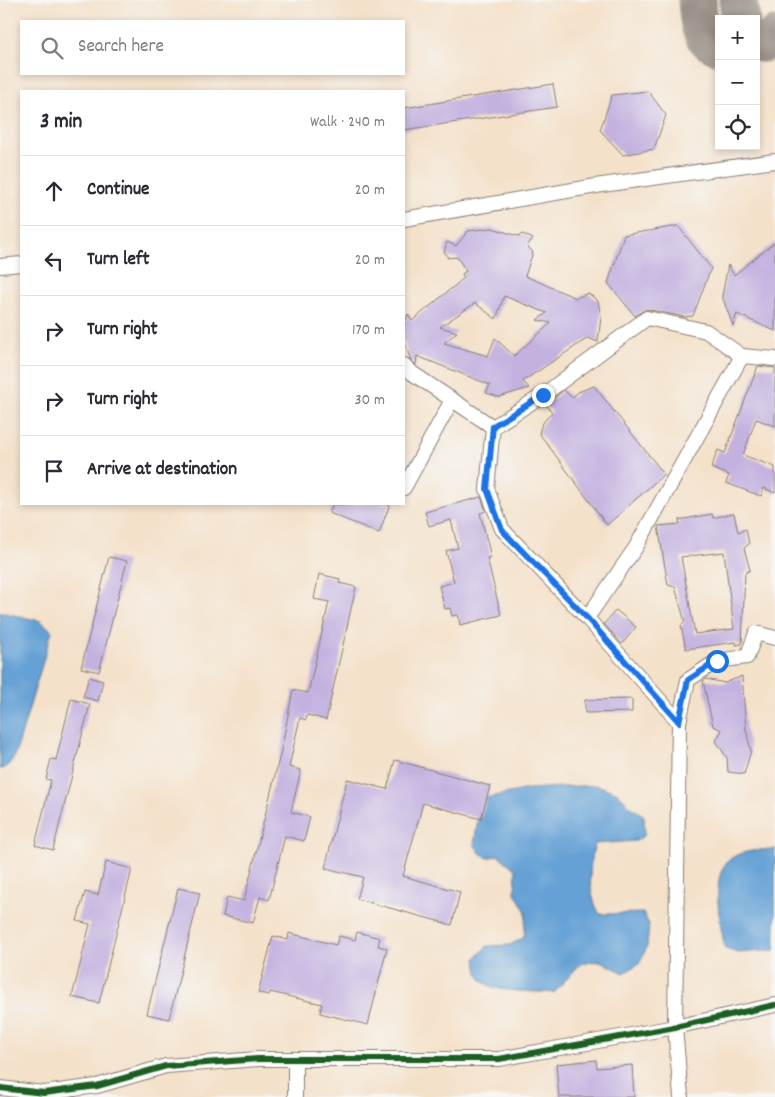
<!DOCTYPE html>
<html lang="en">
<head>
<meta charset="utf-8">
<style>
	body { margin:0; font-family:Dekko,sans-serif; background:#f2f2f3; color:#2b2b33 }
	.controls { position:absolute; right:15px; top:15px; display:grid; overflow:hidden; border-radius:0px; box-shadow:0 2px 8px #0003 }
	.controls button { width:45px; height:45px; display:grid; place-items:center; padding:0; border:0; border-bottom:1px solid #e1e1e2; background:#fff; color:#2b2b33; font:25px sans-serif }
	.stop { position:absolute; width:15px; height:15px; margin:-11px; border:4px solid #1a73e8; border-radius:50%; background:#fff }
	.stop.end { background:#1a73e8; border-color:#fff; box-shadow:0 1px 5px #0008 }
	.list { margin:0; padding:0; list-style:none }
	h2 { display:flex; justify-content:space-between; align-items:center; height:65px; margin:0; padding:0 20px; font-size:21px }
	h2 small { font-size:16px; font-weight:400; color:#7c7c81 }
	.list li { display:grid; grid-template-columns:32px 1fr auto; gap:15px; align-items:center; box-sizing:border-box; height:70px; padding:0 20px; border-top:1px solid #e1e1e2 }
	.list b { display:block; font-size:19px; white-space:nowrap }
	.list em { font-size:16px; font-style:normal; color:#7c7c81 }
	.icon { flex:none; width:28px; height:28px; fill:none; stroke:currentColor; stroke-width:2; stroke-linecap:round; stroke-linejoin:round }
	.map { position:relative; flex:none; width:775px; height:1097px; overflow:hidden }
	.search { position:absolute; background:#fff; box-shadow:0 2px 8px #0003; left:20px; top:20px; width:385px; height:55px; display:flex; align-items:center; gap:12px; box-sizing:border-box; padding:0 18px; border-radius:0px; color:#7c7c81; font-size:19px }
	.panel { position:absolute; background:#fff; box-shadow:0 2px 8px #0003; left:20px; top:90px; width:385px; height:415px; border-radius:0px }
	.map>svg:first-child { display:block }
	.water { fill:#65a1d5; stroke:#405e78 }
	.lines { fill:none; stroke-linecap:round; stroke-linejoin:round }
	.taxiway { stroke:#887e73; stroke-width:39 }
	.building { fill:#c3b2e0; fill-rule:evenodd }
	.minor-casing { stroke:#887e73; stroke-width:16 }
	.minor { stroke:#fff; stroke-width:14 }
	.cycleway-casing { stroke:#f6f6f2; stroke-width:9 }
	.cycleway { stroke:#1b5e20; stroke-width:6 }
	.route { stroke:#1a73e8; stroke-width:6 }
</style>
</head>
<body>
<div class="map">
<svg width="775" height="1097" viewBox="0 0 775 1097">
	<rect width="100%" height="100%" fill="#f6f6f2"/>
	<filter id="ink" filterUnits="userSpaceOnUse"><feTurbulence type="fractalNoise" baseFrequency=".02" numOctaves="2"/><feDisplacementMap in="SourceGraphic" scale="10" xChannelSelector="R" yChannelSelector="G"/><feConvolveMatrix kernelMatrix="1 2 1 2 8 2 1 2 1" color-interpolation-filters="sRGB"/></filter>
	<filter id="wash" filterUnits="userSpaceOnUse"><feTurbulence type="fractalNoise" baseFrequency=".0096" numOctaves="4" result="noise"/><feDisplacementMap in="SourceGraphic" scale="20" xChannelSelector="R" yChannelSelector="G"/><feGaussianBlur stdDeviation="1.12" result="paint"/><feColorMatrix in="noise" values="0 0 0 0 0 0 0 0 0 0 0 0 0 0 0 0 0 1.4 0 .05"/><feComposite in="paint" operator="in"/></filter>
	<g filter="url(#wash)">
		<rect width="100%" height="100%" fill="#f4e1ca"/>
		<g class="water">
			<path d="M 0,612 L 41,621 L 52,631 L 15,756 C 11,761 7,769 0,769 Z"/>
			<path d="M 597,785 L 618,793 L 630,806 L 644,816 L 645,835 L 636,841 L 595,844 C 588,864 588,896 600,914 L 643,913 L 649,924 L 647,947 L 639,964 L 624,973 L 600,961 L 581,963 L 554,993 C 537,991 498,993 485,983 C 477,978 477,967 476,958 L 487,946 L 510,945 L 524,937 L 526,912 L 515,893 L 516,870 L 498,855 L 488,858 L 480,853 L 474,844 L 481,799 L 528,789 Z"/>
			<path d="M 775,849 L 775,950 L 739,953 L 725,949 C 721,927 710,880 727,862 C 738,850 760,850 775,849 Z"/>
		</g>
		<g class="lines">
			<g class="taxiway">
				<path d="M 697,0 C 699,19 698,40 719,46"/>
				<polyline points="738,0 741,19"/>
				<path d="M 756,42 C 764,45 770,41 775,36"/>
			</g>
		</g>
		<g id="blocks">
			<g class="building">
				<polygon points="553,84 557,107 404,130 404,108"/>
				<polygon points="648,91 666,115 654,149 623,155 600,130 612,95"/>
				<polygon points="678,226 711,268 693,316 685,317 646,309 635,316 608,283 624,235"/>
				<path d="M 492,228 L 518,236 L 523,234 L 533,239 L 527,246 L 533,252 L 525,276 L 576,298 L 588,293 L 598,301 L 601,317 L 598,342 L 588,338 L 523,381 L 529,388 L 499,397 L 486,393 L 490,385 L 417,356 L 416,365 L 411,360 L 404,341 L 404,326 L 408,314 L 412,321 L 464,278 L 462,274 L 466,271 L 457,257 L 447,258 L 448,256 L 444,252 L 447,242 L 456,246 L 468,231 ZM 504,296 L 547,313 L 537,320 L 551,323 L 514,356 L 495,338 L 488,356 L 444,343 L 457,332 L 440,327 L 475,303 L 496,319 Z"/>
				<polygon points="775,242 775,331 737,314 733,326 722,296 728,265 734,275"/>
				<polygon points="758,366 775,368 775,426 756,419 743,455 775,467 775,493 764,488 761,496 726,483 729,475 711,468 718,450 725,453"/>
				<polygon points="594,386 664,474 607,525 539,433 542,424 552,412 546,405 559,394 564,390 572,398 578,392"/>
				<polygon points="481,497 486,511 480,513 491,557 487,558 501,615 460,625 458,615 452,616 450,608 445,609 439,586 454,582 446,551 458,548 451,520 429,526 425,512"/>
				<polygon points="333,504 390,504 379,533 329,513"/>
				<path d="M 734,513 L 738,532 L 746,529 L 749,544 L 744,548 L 750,570 L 745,573 L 742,644 L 736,645 L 736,642 L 686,649 L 681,626 L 685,622 L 675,587 L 668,585 L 658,526 L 680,524 L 679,520 L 712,514 L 713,518 ZM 724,552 L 734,629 L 695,634 L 681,557 Z"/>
				<polygon points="109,557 127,561 99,672 81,668"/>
				<polygon points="319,574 340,579 339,583 356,587 326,720 307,715 306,720 300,718 289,767 301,770 291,812 310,817 304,841 285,836 269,900 260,897 253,923 223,916 227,897 244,901 281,751 293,690 308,693 329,602 314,599"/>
				<polygon points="616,610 636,627 622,644 604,624"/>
				<polygon points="742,676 746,730 751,751 744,774 728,772 727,758 716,741 722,730 713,726 703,681 706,679 725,683"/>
				<polygon points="89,677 103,681 98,701 83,697"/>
				<polygon points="71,699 90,704 53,850 35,845 51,780 46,779 51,759 56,760"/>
				<polygon points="632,699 632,712 585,713 585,700"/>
				<polygon points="395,760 490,786 481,819 423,803 403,876 460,892 452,925 357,899 363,877 325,868 347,779 387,789"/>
				<polygon points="106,862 132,869 99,1003 72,997 90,924 77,921 85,892 98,895"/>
				<polygon points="178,888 200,893 169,1019 147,1014"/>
				<polygon points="357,932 380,938 378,946 387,948 368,1025 320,1013 322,1004 270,992 269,995 258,993 273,936 288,940 289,933 336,945 339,936 355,940"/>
				<polygon points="596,1060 597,1068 632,1065 634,1097 559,1097 556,1064"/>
			</g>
		</g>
	</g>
	<g filter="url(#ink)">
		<use href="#blocks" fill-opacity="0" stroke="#887e73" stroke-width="1"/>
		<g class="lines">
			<defs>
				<g id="minor">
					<polyline points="404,219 602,185 775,161"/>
					<polyline points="0,266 21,264"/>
					<polyline points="404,365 412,373 493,427 487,489 502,529 587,618 679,722 675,1027 681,1097"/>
					<polyline points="493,427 543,395 647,318 706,331 742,356"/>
					<polyline points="404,488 452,400"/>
					<polyline points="587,618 636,547 742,356 775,359"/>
					<polyline points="679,722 688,680 717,661 747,657 756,633 775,638"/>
					<polyline points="295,1059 295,1097"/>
					<polyline points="0,1088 44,1093 97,1086 166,1066 258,1059 499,1059 675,1027 775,1005"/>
				</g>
			</defs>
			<use href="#minor" class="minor-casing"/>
			<use href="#minor" class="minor"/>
			<defs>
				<polyline id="cycleway" points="0,1088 44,1093 97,1086 166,1066 258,1059 499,1059 675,1027 775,1005"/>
			</defs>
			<use href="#cycleway" class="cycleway-casing"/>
			<use href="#cycleway" class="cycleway"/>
		</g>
	</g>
	<g class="lines" filter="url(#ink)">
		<polyline class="route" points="543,395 493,426 487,489 502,530 587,618 679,722 688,680 717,661"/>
	</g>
</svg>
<div class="controls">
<button>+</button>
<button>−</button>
<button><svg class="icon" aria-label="locate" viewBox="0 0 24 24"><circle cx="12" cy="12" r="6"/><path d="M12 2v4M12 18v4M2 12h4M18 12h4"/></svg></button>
</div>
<div class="stop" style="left:717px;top:661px"></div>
<div class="stop end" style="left:543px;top:395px"></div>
<div class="search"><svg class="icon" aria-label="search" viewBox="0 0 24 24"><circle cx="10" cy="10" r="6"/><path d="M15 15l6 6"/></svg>Search here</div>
<section class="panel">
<h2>3 min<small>Walk · 240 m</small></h2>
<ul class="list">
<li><svg class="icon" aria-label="ahead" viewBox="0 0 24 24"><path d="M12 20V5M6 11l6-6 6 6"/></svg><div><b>Continue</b></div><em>20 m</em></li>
<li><svg class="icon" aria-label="left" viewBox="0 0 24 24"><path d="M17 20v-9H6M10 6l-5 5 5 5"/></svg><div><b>Turn left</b></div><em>20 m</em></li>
<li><svg class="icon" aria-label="right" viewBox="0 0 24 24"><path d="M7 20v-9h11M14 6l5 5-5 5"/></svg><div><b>Turn right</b></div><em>170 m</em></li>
<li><svg class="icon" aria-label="right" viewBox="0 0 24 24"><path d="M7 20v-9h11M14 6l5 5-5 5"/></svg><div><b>Turn right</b></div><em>30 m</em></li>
<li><svg class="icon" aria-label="arrive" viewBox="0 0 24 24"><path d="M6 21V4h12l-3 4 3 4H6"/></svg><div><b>Arrive at destination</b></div></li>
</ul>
</section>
</div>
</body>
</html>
